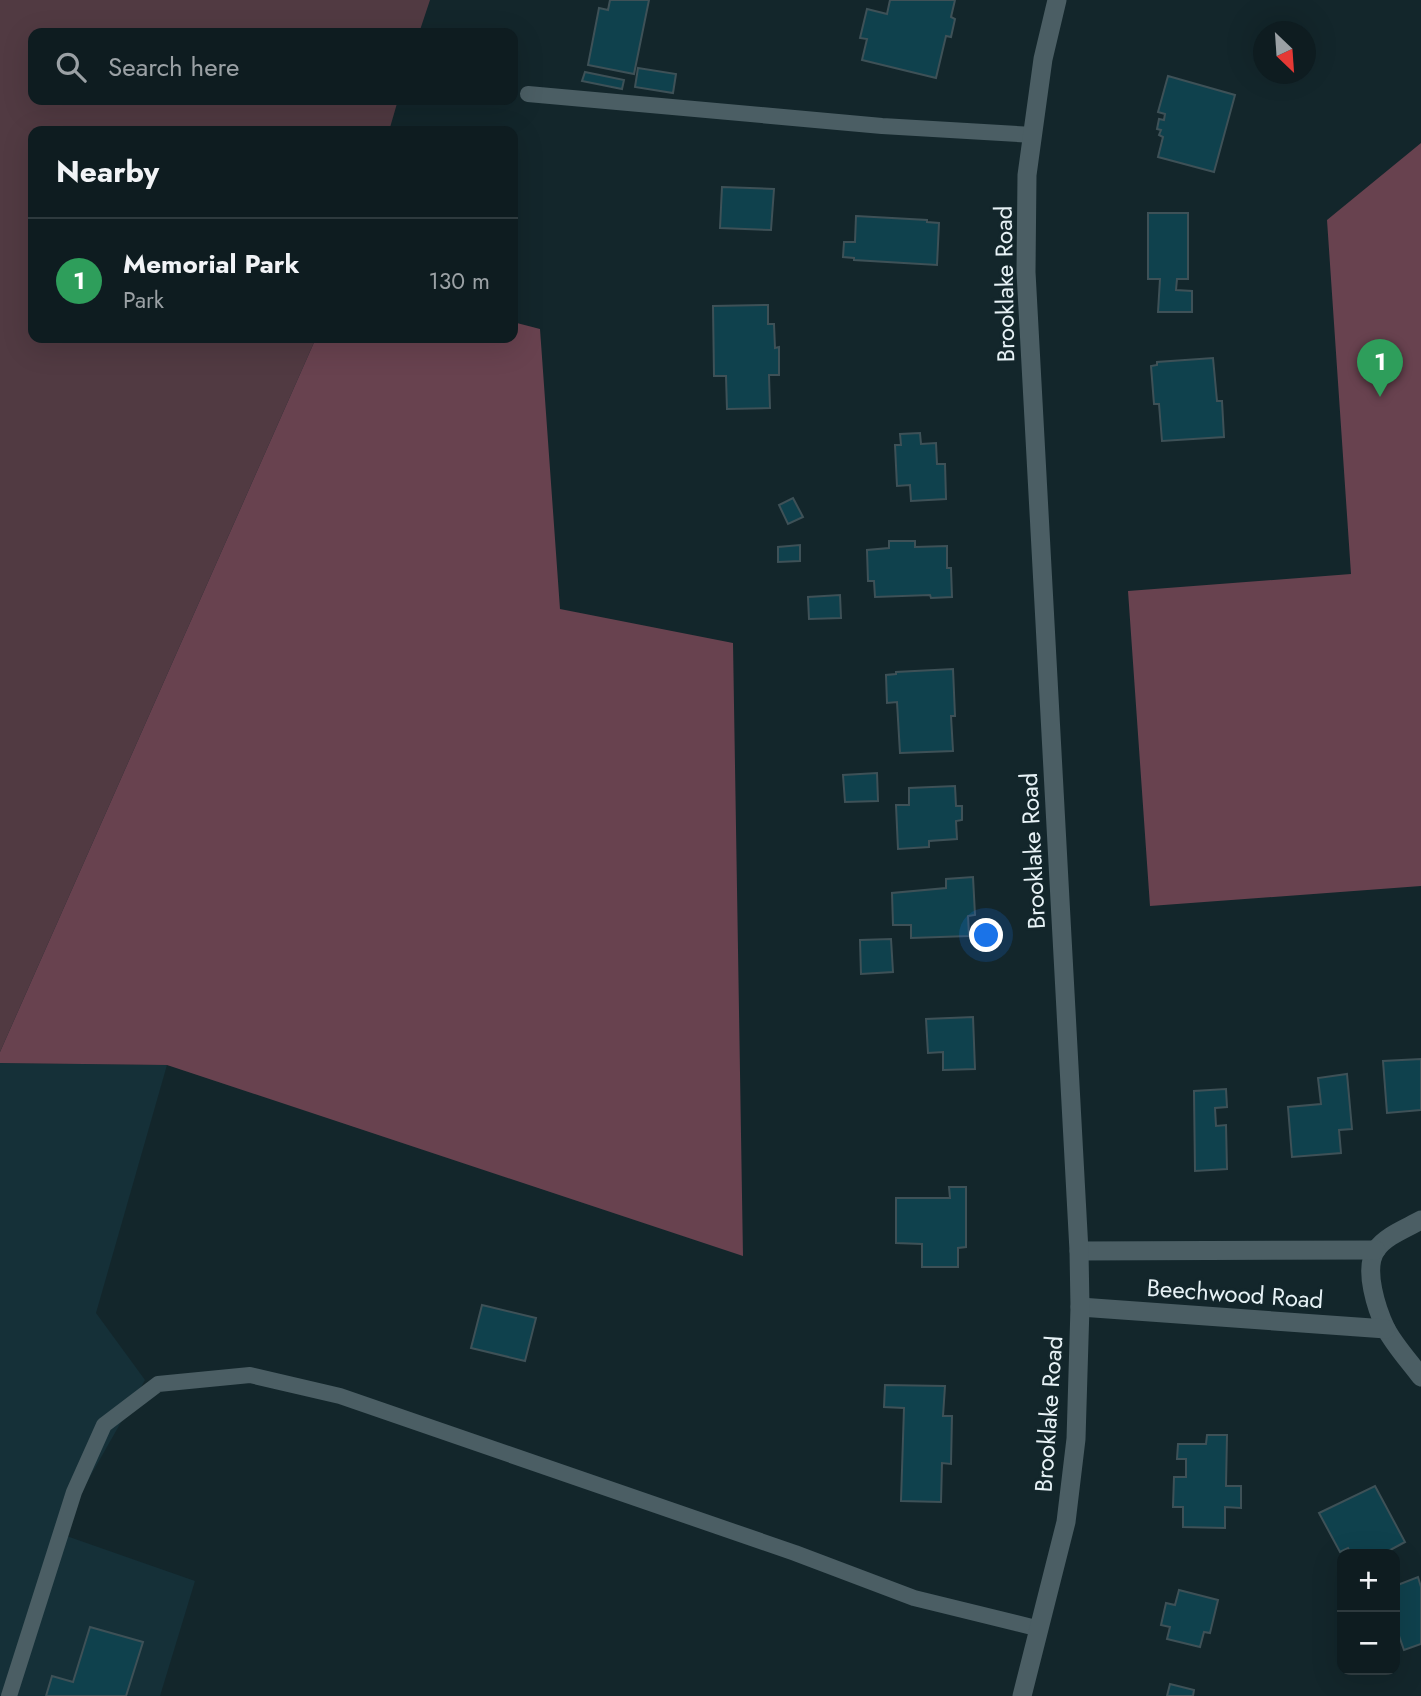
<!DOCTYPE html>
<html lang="en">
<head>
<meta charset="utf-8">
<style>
	body { margin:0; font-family:Jost,sans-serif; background:#1c292d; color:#f1f3f6 }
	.controls { position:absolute; right:21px; bottom:21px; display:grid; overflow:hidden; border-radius:14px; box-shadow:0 7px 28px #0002 }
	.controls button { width:63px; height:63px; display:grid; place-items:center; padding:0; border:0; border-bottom:2px solid #2e3a3e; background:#0e1c20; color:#f1f3f6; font:35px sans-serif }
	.compass { position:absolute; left:1253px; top:21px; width:63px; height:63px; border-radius:50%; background:#0e1c20; box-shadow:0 7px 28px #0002; rotate:155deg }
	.you { position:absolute; left:987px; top:936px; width:24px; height:24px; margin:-18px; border:5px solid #fff; border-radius:50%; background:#1a73e8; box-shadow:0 0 0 10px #1a73e833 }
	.badge { display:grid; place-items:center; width:46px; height:46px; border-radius:50%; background:#ef9ab8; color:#fff; font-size:23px; font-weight:700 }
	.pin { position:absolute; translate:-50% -58px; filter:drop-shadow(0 2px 4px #0008) }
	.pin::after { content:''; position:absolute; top:37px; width:24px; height:21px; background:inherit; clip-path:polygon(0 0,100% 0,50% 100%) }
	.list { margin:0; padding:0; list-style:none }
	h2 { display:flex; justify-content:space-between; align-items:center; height:91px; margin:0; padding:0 28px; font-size:30px }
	h2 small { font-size:23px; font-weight:400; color:#9ba1a5 }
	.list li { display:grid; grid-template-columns:46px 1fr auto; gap:21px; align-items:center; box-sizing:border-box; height:126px; padding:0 28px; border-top:2px solid #2e3a3e }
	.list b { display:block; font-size:26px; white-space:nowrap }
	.list p { margin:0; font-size:23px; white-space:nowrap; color:#9ba1a5 }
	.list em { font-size:23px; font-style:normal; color:#9ba1a5 }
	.icon { flex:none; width:38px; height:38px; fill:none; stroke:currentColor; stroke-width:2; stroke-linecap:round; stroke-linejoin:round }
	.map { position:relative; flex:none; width:1421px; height:1696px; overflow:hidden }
	.search { position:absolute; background:#0e1c20; box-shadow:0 7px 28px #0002; left:28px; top:28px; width:490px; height:77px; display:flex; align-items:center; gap:18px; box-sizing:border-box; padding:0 24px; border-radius:14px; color:#9ba1a5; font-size:26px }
	.panel { position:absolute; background:#0e1c20; box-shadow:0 7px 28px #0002; left:28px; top:126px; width:490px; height:217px; border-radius:14px }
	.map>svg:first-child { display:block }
	.built { fill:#153038 }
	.green { fill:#513a42 }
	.forest { fill:#68424f }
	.building { fill:#0f414d; stroke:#3e5157; stroke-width:2 }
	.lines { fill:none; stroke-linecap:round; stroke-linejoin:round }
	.service { stroke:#4b5e64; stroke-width:16 }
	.minor { stroke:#4b5e64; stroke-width:19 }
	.tertiary { stroke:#4b5e64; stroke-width:19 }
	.labels { text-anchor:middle; stroke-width:6; stroke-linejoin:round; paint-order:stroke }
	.street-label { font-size:24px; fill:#e7f2f6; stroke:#13262b }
</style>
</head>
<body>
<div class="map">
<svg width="1421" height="1696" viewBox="0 0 1421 1696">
	<rect width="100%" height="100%" fill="#13262b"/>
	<polygon class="built" points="0,1063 167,1065 96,1313 145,1380 58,1533 195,1581 160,1696 0,1696"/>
	<polygon class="green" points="0,0 430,0 419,33 33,33 33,100 398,100 389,131 33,131 33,338 316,338 0,1052"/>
	<g class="forest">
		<polygon points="1421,143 1421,886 1150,906 1128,591 1351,574 1327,220"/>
		<polygon points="513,322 540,329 560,609 733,643 743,1256 167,1065 0,1063 0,1052 316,338 513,338"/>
	</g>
	<g class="building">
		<polygon points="610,0 649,0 634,74 588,65 599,8 608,10"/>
		<polygon points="890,0 955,0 951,17 955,19 951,37 946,36 936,78 862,60 867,39 860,38 867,9 887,14"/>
		<polygon points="638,68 676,74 673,93 635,87"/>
		<polygon points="585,72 624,80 622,89 582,81"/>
		<polygon points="1168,76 1235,95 1214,172 1158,157 1163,137 1159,135 1161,130 1157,129 1159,119 1164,120 1165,114 1158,112"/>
		<polygon points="722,187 774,189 771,230 720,228"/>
		<polygon points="1148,213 1188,213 1188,279 1177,279 1176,290 1192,291 1192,312 1158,312 1160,279 1148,279"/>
		<polygon points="856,216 927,220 927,222 939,223 937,265 854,260 854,258 843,257 844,242 855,242"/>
		<polygon points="768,305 768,324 774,324 775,348 779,347 779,375 769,375 770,408 727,409 726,376 714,376 713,306"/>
		<polygon points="1213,358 1217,401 1222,401 1224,437 1162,441 1159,404 1154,404 1151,366 1157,365 1157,362"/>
		<polygon points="920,433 921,444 936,443 937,464 945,464 946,499 911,501 910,485 897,486 895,445 901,445 900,434"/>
		<polygon points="793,498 803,517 788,524 779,505"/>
		<polygon points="889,541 915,541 915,547 947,546 947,568 951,568 952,597 931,598 930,595 875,597 874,581 868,581 867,550 889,548"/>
		<polygon points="800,545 800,561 778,562 778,547"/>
		<polygon points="840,595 841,618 809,619 808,597"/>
		<polygon points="953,669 955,716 951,716 953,751 900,753 897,702 887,703 886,675 896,674 896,672"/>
		<polygon points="877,773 878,801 845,802 843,775"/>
		<polygon points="955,786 956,806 962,806 962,820 956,821 957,839 929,841 929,847 898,849 896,805 909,805 909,788"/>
		<polygon points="973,877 975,915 968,916 969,936 911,938 911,925 893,925 892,893 946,888 946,879"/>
		<polygon points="891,939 893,972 861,974 860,940"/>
		<polygon points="973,1017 975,1069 943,1070 943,1052 928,1053 926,1019"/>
		<polygon points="1421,1059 1421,1110 1387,1113 1383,1061"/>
		<polygon points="1347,1074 1352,1129 1339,1130 1341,1153 1292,1157 1288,1107 1321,1104 1318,1078"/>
		<polygon points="1226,1089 1227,1107 1215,1108 1216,1126 1226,1125 1227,1169 1195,1171 1194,1091"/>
		<polygon points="949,1187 966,1187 966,1247 958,1248 958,1267 922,1267 922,1244 896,1243 896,1198 950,1198"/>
		<polygon points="482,1305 536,1318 525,1361 471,1348"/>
		<polygon points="885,1385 945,1386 943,1416 952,1416 951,1464 942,1463 941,1502 901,1501 904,1408 884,1407"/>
		<polygon points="1207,1435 1227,1435 1226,1486 1241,1486 1241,1508 1225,1507 1225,1528 1183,1527 1183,1507 1173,1507 1174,1477 1186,1477 1186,1459 1177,1459 1178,1444 1206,1444"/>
		<polygon points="1375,1486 1405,1542 1383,1554 1351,1554 1348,1548 1340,1552 1319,1513"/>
		<polygon points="1418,1577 1421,1587 1421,1644 1404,1650 1399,1636 1395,1637 1395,1586"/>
		<polygon points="1179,1590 1218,1600 1210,1633 1204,1632 1200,1647 1167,1639 1170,1627 1161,1625 1166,1603 1175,1605"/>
		<polygon points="90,1627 143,1642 126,1696 46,1696 52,1676 73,1682"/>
		<polygon points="1170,1684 1194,1690 1193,1696 1167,1696"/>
	</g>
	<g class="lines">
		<g class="service">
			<polyline points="528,94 882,126 1033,135"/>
			<polyline points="9,1696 74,1492 104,1425 158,1384 250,1375 340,1396 795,1553 914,1598 1040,1629"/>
		</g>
		<g class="minor">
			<path d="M 1421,1220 C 1407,1228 1385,1236 1376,1250 C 1363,1269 1377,1310 1386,1329 C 1395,1346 1410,1362 1421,1377"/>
			<polyline points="1079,1251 1376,1250"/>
			<polyline points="1080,1307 1386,1329"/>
		</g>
		<polyline class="tertiary" points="1022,1696 1066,1522 1076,1439 1080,1307 1079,1251 1026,272 1027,175 1043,59 1057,0"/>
	</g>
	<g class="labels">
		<g class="street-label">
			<text transform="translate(1005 284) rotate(-91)" y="8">Brooklake Road</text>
			<text transform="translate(1033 851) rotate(-93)" y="8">Brooklake Road</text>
			<text transform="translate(1235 1294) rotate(4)" y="8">Beechwood Road</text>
			<text transform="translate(1049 1414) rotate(-86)" y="8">Brooklake Road</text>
		</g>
	</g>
</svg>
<div class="controls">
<button>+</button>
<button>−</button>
</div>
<svg class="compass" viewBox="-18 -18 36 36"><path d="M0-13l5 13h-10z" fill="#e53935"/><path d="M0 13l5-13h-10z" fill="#9ba1a5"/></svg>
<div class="you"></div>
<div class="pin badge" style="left:1380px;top:397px;background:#2e9e5b">1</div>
<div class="search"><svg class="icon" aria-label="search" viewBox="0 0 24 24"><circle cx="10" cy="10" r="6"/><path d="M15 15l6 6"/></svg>Search here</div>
<section class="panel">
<h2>Nearby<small></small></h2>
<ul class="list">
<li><span class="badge" style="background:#2e9e5b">1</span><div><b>Memorial Park</b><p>Park</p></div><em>130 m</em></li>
</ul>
</section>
</div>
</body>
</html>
